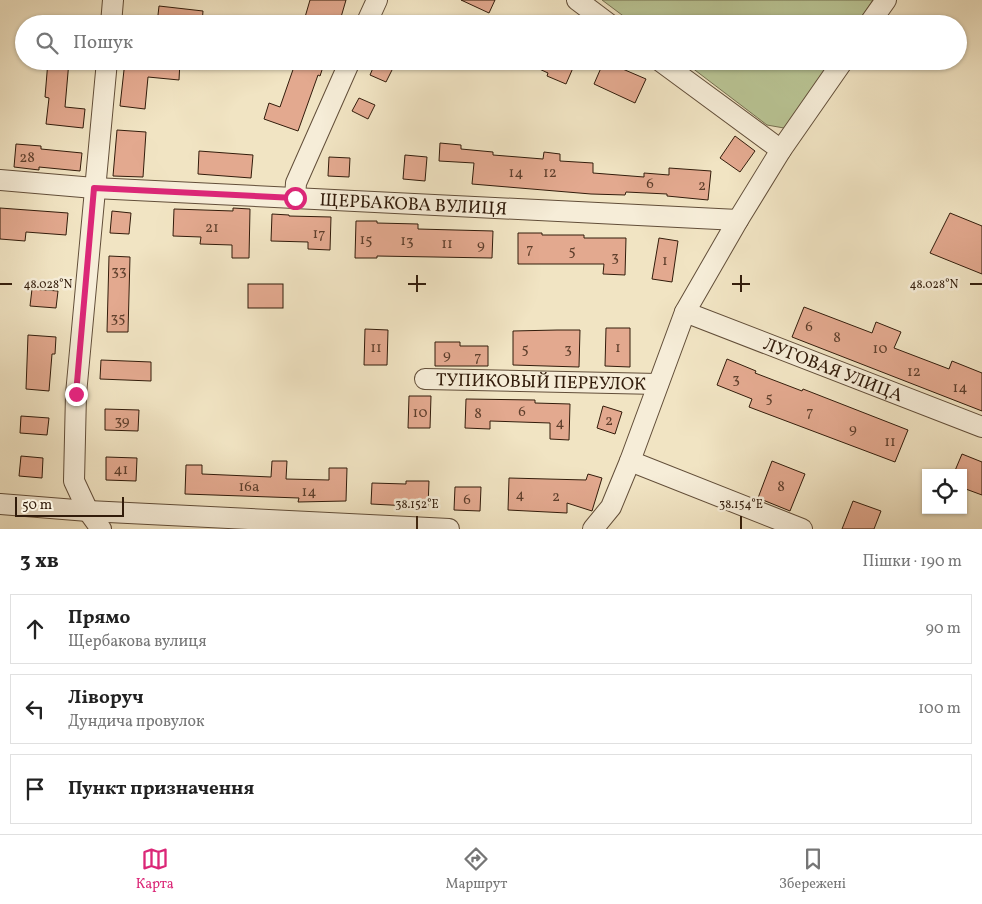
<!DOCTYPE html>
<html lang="uk">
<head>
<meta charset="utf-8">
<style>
	body { margin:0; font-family:Vollkorn,serif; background:#f6f6f6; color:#222 }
	.controls { position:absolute; right:15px; bottom:15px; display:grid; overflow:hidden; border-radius:0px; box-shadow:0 1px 4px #0004 }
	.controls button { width:45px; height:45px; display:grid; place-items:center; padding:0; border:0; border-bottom:1px solid #e0e0e0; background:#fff; color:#222; font:25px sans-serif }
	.scale { position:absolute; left:15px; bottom:12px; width:109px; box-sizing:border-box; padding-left:5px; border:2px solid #321c0b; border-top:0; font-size:14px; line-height:18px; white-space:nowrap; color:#321c0b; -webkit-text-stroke:4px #f6edd8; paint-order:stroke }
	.stop { position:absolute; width:15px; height:15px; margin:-11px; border:4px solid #db2777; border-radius:50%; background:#fff }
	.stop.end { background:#db2777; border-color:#fff; box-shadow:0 1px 5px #0008 }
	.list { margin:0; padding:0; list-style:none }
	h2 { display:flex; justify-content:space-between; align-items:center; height:65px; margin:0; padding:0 20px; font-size:21px }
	h2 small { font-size:16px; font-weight:400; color:#767676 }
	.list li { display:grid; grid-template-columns:32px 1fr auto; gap:15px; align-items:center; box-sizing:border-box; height:70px; margin:0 10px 10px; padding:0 10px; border:1px solid #e0e0e0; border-radius:0px }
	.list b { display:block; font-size:19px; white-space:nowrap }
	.list p { margin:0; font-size:16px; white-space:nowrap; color:#767676 }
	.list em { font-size:16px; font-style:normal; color:#767676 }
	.icon { flex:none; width:28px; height:28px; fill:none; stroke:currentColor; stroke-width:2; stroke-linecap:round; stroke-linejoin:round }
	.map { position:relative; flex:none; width:982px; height:529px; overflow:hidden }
	.search { position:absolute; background:#fff; box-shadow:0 1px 4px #0004; left:15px; right:15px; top:15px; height:55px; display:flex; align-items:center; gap:12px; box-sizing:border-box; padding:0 18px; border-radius:28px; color:#767676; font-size:19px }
	.sheet { height:305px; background:#fff }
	nav { display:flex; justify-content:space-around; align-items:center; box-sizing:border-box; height:70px; border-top:1px solid #e0e0e0; background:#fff; font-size:14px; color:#767676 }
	nav a { display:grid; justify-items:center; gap:2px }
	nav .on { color:#db2777 }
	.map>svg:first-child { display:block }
	.green { fill:#b9c494; stroke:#767050 }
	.building { fill:#e3a98f; stroke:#321c0b }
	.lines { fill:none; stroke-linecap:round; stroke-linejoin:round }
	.minor-casing { stroke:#624e39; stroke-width:22 }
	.minor { stroke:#f6edd8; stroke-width:20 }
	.route { stroke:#db2777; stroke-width:6 }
	.ticks { fill:none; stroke:#321c0b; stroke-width:2 }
	.labels { text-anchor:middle; stroke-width:5; stroke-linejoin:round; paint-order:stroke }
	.number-label { font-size:15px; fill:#5e3f2c }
	.street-label { font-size:18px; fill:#321c0b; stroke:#f6edd8 }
	.ticks-label { font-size:12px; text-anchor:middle; fill:#321c0b; stroke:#f6edd8; stroke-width:5; stroke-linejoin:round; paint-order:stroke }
</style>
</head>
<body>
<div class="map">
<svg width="982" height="529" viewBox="0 0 982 529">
	<rect width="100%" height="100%" fill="#f1e4c3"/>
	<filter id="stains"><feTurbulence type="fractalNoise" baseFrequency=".004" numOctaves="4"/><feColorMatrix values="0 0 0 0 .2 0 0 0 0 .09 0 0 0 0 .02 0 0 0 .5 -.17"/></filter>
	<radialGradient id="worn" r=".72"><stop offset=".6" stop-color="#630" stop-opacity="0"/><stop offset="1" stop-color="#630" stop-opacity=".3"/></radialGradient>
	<g class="green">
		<polygon points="602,0 873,0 857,24 634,24"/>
		<polygon points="683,61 832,61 788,125 784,128 767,125"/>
	</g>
	<g class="building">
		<polygon points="310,0 346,0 339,24 303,24"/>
		<polygon points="461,0 495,0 489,13"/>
		<polygon points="159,6 203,11 202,24 157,24"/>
		<polygon points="48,61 69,61 65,107 85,109 83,128 46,124 49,98 45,97"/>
		<polygon points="125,61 180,61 179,80 148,77 145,109 120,106"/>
		<polygon points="296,61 325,61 320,76 318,75 298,131 264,119 269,103 280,107"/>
		<polygon points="376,61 388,61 395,64 386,82 370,75"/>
		<polygon points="522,61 576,61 566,84 547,76 548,73"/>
		<polygon points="604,61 646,79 635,103 594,84"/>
		<polygon points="359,98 375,105 368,119 352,111"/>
		<polygon points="117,130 146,132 143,177 113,176"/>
		<polygon points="735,136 755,151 740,172 720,158"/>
		<polygon points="440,143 461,145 461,149 493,152 493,155 543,159 544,152 560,154 560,161 593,163 593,173 644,177 644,173 669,175 669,168 711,171 708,200 667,196 667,194 626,192 625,195 591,194 472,184 474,163 439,161"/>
		<polygon points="16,144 41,146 41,149 82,153 80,171 39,167 39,170 14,167"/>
		<polygon points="199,151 253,155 251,178 198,174"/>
		<polygon points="405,155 427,157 425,181 403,179"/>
		<polygon points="329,157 350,158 349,177 328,176"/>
		<polygon points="0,208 68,213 66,235 26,232 25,241 0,239"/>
		<polygon points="233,208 250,209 249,258 232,258 232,245 200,244 201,237 173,236 174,209 233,211"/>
		<polygon points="112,211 131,213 129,234 110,233"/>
		<polygon points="950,213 982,226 982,274 930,253"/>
		<polygon points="272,214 289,215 289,216 331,217 330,250 308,249 308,242 271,241"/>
		<polygon points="356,221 377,221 377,223 418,224 418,229 493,231 492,258 377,256 377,258 355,258"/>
		<polygon points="518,233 542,233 542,235 584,235 584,238 626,238 625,275 603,274 604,264 518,264"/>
		<polygon points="659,238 678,241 672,282 652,279"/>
		<polygon points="109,256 130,257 128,332 107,332"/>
		<rect x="248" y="284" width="35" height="24"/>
		<polygon points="32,289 58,291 56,308 30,306"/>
		<polygon points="804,307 872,333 876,322 901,332 894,348 949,369 952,361 982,373 982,411 792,337"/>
		<polygon points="606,328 630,328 630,367 605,366"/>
		<polygon points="365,329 388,330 387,365 364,365"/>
		<polygon points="557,330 580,330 579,367 513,365 513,331"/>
		<polygon points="28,335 56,337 55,354 52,354 49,391 26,389"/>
		<polygon points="435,342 460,342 460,346 488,346 488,366 435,366"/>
		<polygon points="727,359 756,371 755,373 802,391 803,389 908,430 895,462 749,407 752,399 717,385"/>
		<polygon points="101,360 151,362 151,381 100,379"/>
		<polygon points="409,396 431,396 430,428 408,428"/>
		<polygon points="466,399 535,400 535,403 570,404 569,440 550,439 550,423 490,421 490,429 465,428"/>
		<polygon points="603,406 622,412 615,434 597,428"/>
		<polygon points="105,409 139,410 138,431 105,430"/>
		<polygon points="21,416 49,418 47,435 20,433"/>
		<polygon points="962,454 982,462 982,495 963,488 963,473 954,473"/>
		<polygon points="21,456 43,458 42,478 19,476"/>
		<polygon points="106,457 137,458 136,481 106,480"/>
		<polygon points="272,461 287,461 286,479 329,480 329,468 347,468 346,501 298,502 299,498 185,494 186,465 202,465 202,474 271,477"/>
		<polygon points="772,461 805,474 790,511 758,498"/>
		<polygon points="588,474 602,478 592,511 567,503 567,513 508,510 509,478 586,480"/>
		<polygon points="406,481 429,481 428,507 371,504 372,483 406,484"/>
		<polygon points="455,487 481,487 480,511 454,510"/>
		<polygon points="853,501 881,511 874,529 842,529"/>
	</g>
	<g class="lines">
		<defs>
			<g id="minor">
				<polyline points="577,0 609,24"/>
				<polyline points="111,24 113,0"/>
				<polyline points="366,24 377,0"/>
				<polyline points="869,24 886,0"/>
				<polyline points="660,61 781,150"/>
				<path id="s1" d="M 0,180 L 94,188 L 738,220"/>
				<polyline points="295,198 296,183 350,61"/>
				<path id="s2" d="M 685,312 L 982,427"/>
				<path id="s3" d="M 425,379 L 658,384"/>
				<polyline points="630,461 802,529"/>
				<polyline points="0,504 88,511 449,529"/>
				<polyline points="101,529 88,511 74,481 76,394 107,61"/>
				<polyline points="593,529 611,507 630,461 685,312 738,220 781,150 843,61"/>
			</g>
		</defs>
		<use href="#minor" class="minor-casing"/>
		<use href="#minor" class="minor"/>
	</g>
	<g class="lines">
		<polyline class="route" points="76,394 94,188 295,198"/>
	</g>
	<path class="ticks" d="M 417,275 L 417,292M 741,275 L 741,292M 0,284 L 12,284M 408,284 L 426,284M 732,284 L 750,284M 970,284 L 982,284M 417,516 L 417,529M 741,516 L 741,529"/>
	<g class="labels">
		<g class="number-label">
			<text x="27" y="162">28</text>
			<text x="516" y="177">14</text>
			<text x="550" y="177">12</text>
			<text x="650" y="188">6</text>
			<text x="702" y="190">2</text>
			<text x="212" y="232">21</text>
			<text x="319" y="238">17</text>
			<text x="366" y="244">15</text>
			<text x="407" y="245">13</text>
			<text x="447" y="248">11</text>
			<text x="481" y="249">9</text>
			<text x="530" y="253">7</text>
			<text x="572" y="255">5</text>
			<text x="615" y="261">3</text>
			<text x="665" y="265">1</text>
			<text x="119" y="275">33</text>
			<text x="118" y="322">35</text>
			<text x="809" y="331">6</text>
			<text x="837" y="342">8</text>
			<text x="376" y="352">11</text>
			<text x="618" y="352">1</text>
			<text x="525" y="353">5</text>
			<text x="568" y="353">3</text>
			<text x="880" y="353">10</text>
			<text x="447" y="359">9</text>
			<text x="478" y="361">7</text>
			<text x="914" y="376">12</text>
			<text x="736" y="383">3</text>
			<text x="960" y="392">14</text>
			<text x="769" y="402">5</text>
			<text x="522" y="416">6</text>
			<text x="810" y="416">7</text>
			<text x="420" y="417">10</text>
			<text x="478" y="418">8</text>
			<text x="122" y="425">39</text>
			<text x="609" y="425">2</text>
			<text x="560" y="427">4</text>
			<text x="853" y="433">9</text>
			<text x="890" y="446">11</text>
			<text x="121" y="474">41</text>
			<text x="249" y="491">16а</text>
			<text x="781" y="491">8</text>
			<text x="309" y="496">14</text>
			<text x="520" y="499">4</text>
			<text x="556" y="501">2</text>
			<text x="467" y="504">6</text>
		</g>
		<g class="street-label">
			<text dy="6" stroke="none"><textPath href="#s1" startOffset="414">ЩЕРБАКОВА ВУЛИЦЯ</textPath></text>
			<text dy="6" stroke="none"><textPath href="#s2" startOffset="159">ЛУГОВАЯ УЛИЦА</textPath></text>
			<text dy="6" stroke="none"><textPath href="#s3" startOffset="116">ТУПИКОВЫЙ ПЕРЕУЛОК</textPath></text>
		</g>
	</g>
	<g class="ticks-label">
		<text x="48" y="288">48.028°N</text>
		<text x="934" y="288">48.028°N</text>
		<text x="417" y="508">38.152°E</text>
		<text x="741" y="508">38.154°E</text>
	</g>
	<rect width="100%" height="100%" filter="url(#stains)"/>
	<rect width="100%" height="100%" fill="url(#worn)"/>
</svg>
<div class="controls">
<button><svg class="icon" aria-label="locate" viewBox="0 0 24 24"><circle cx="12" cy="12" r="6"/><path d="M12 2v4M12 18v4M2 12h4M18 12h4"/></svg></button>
</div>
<div class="scale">50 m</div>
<div class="stop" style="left:295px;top:198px"></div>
<div class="stop end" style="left:76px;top:394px"></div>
<div class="search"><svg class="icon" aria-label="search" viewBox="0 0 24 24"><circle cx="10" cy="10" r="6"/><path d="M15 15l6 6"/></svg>Пошук</div>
</div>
<section class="sheet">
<h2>3 хв<small>Пішки · 190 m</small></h2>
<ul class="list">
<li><svg class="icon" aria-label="ahead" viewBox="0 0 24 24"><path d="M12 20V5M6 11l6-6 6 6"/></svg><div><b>Прямо</b><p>Щербакова вулиця</p></div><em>90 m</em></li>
<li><svg class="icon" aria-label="left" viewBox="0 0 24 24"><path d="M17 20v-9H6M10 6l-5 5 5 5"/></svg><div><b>Ліворуч</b><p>Дундича провулок</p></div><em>100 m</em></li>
<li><svg class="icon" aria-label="arrive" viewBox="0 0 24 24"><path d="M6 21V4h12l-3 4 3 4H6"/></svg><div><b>Пункт призначення</b></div></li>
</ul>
</section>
<nav>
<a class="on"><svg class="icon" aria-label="map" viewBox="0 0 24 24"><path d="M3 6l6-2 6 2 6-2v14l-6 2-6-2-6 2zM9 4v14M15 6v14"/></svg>Карта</a>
<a><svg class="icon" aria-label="directions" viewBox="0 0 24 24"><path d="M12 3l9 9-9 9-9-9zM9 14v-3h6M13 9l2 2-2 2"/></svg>Маршрут</a>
<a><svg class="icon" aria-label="saved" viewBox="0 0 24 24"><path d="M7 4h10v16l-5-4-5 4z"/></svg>Збережені</a>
</nav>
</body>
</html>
